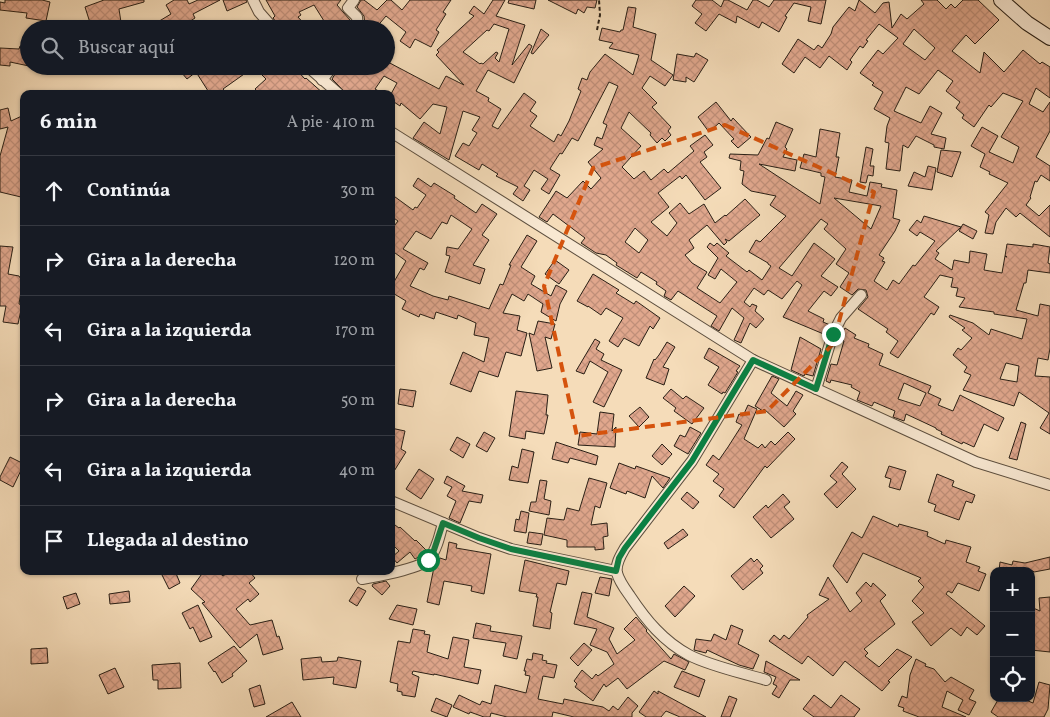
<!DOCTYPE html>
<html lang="es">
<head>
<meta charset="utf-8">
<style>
	body { margin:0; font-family:Vollkorn,serif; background:#20242c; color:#f1f3f6 }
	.controls { position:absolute; right:15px; bottom:15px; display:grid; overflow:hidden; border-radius:10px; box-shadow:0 1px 4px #0004 }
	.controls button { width:45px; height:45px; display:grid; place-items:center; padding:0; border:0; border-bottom:1px solid #363941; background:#171b24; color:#f1f3f6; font:25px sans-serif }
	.stop { position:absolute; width:15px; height:15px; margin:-11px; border:4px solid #0b8043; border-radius:50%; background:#fff }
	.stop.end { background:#0b8043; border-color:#fff; box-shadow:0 1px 5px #0008 }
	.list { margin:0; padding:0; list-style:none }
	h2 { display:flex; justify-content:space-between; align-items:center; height:65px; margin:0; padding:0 20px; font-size:21px }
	h2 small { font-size:16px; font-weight:400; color:#9ea1a6 }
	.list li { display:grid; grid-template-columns:32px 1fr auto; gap:15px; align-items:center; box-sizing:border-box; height:70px; padding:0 20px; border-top:1px solid #363941 }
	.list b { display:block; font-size:19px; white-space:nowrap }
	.list em { font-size:16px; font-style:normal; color:#9ea1a6 }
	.icon { flex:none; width:28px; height:28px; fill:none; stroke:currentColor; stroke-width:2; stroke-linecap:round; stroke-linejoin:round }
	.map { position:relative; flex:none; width:1050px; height:717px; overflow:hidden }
	.search { position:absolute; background:#171b24; box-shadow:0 1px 4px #0004; left:20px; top:20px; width:375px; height:55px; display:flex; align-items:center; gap:12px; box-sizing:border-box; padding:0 18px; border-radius:28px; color:#9ea1a6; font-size:19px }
	.panel { position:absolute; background:#171b24; box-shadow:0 1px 4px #0004; left:20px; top:90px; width:375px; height:485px; border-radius:10px }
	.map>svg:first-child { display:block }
	.building { fill:url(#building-cross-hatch); stroke:#291f15; fill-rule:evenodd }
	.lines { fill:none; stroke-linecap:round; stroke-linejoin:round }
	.minor-casing { stroke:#5c4e3e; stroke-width:12 }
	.secondary-casing { stroke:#291f15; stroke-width:16 }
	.path { stroke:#291f15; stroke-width:2; stroke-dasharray:4 2.5; stroke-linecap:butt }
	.minor { stroke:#f8e8d2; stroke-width:10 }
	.secondary { stroke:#f8e8d2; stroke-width:14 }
	.route { stroke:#0b8043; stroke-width:6 }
	.marked { fill:none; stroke:#d5530d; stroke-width:4; stroke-dasharray:10 6; stroke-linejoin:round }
</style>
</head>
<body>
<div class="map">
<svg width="1050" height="717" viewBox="0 0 1050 717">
	<defs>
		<pattern id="building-cross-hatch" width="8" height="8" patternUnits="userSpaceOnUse" patternTransform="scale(1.25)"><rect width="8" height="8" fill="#e0a78d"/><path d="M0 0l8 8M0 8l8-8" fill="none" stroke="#c08f79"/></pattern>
	</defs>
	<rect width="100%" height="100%" fill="#f5dcb9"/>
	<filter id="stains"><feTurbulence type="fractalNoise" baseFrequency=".004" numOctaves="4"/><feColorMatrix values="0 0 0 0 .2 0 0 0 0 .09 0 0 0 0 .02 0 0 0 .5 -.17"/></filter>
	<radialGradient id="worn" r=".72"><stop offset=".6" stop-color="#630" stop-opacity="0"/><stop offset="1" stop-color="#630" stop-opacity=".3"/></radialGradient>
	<g class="building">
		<polygon points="5,0 42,0 50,2 46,21 26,18 27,13 0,10 0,2 5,3"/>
		<polygon points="104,0 144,0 144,2 119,9 122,29 92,29 85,7"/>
		<polygon points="174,0 187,0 189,4 198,0 220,0 193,14 195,18 178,29 146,29 171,14 166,5"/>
		<polygon points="223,0 246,0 247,2 227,11"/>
		<polygon points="266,0 341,0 337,5 350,20 351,24 346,29 317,29 324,21 314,5 299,12 301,15 298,17 309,29 281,29 273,18 275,16"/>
		<polygon points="361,0 364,0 377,10 387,0 391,0 402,10 410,0 451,0 443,12 446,14 436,30 439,32 431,47 415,39 410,48 400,41 406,32 386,16 375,29 368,29 365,26 364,16 357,7"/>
		<path d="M 493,0 L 505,0 L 496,16 L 525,25 L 512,65 L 529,44 L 532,46 L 514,83 L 488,70 L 476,91 L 489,98 L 488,101 L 501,109 L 492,126 L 498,129 L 524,93 L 536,102 L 530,111 L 537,116 L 530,126 L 554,142 L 558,134 L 561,136 L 569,121 L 581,91 L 578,89 L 582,78 L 587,80 L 590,72 L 605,54 L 633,75 L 639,55 L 609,48 L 613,43 L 599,40 L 602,28 L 620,32 L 621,30 L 623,30 L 628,7 L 636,8 L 633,27 L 656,34 L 651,60 L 673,75 L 665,86 L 650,76 L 642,88 L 657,103 L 652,107 L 671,127 L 668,131 L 671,135 L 665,141 L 662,138 L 657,143 L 650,135 L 651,133 L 629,112 L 621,128 L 641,146 L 622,167 L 634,179 L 644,171 L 651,180 L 664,169 L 668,173 L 694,151 L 690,146 L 705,135 L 713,145 L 704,152 L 707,157 L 700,162 L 721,188 L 705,200 L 686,175 L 682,179 L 680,176 L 658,193 L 669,207 L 651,222 L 667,236 L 677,223 L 669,213 L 680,203 L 689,214 L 704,204 L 715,223 L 725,215 L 726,216 L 745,199 L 760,215 L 729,241 L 725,239 L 727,242 L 724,245 L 707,225 L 689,240 L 694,248 L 685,255 L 692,263 L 707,272 L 697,288 L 720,303 L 737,282 L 721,269 L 715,279 L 708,275 L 718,258 L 707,247 L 710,243 L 714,246 L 717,243 L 729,253 L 726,256 L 747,272 L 749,270 L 762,280 L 771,266 L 768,264 L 768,263 L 749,252 L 756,240 L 760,242 L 786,216 L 770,205 L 776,196 L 751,191 L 742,184 L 744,171 L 740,170 L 741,161 L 729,158 L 730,154 L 758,155 L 767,138 L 769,139 L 776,122 L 793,129 L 785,147 L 787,149 L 783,157 L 797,160 L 795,171 L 759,164 L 820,204 L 825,177 L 821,176 L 821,173 L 800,168 L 804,154 L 816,157 L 820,129 L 840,133 L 836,157 L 839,157 L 835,177 L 852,180 L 849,192 L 867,196 L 870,182 L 882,184 L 881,187 L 897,190 L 893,218 L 900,220 L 895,231 L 879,255 L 884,258 L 882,261 L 885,262 L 874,281 L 887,290 L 893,280 L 899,284 L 913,265 L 915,266 L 935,241 L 920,232 L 917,236 L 909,230 L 917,220 L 921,223 L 924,216 L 961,227 L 936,251 L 939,253 L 935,259 L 952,270 L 954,260 L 969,263 L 970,251 L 987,254 L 984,270 L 1002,273 L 1005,256 L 1007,257 L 1005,256 L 1007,244 L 1033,247 L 1033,244 L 1050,247 L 1048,263 L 1050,264 L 1050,273 L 1028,270 L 1026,283 L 1024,283 L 1016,310 L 1038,316 L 1040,304 L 1050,306 L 1050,348 L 1048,360 L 1038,358 L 1035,376 L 1050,377 L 1050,434 L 1040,428 L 1049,413 L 1019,392 L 1014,406 L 963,390 L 971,375 L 964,372 L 967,367 L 953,355 L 958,348 L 961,350 L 972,338 L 962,330 L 965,328 L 949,317 L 950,315 L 973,323 L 989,335 L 991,329 L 1022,339 L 1027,319 L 994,314 L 994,312 L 959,307 L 965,298 L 956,296 L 958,288 L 951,287 L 953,278 L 940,275 L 924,297 L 939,307 L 934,315 L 931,313 L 898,358 L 890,353 L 898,341 L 886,332 L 888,329 L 858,309 L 868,297 L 866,290 L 858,289 L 852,295 L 840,287 L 849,273 L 836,264 L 846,249 L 824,229 L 828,224 L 821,219 L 779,268 L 792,276 L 814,243 L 835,259 L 821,276 L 838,287 L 831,296 L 824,291 L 808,311 L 824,319 L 823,322 L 830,325 L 826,335 L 783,317 L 802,285 L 797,281 L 782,299 L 768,290 L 764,295 L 754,288 L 744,302 L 750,307 L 752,304 L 757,306 L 755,311 L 764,319 L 756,328 L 750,323 L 741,343 L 734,340 L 744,318 L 732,308 L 719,331 L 711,326 L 717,316 L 678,291 L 671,300 L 664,296 L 666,291 L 656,284 L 657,282 L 641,272 L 637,278 L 616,265 L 617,263 L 606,255 L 596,253 L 581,243 L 585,238 L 553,214 L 547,222 L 539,217 L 556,191 L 567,198 L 583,181 L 591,189 L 601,178 L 588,162 L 603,149 L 594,145 L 597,137 L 602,139 L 607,125 L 603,123 L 618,86 L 609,82 L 578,141 L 572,138 L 562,154 L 560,153 L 551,167 L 550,169 L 560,175 L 549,194 L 541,189 L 548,179 L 534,170 L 524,186 L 530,190 L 523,201 L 513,194 L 518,187 L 496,176 L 498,174 L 482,164 L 479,170 L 455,156 L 463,143 L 469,146 L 477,133 L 472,130 L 480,117 L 463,111 L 449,160 L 413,138 L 424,122 L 440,134 L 447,107 L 433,104 L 420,119 L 401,103 L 400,106 L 391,100 L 391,94 L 397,83 L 384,76 L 375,89 L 384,94 L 347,94 L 332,79 L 340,66 L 386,66 L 386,61 L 439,89 L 446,76 L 464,85 L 436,55 L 439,52 L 437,50 L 474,16 L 469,13 L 474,6 L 484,14 ZM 494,24 L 509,29 L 499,62 L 495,58 L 498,53 L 496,52 L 483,64 L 481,63 L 480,64 L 463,52 L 487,30 L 489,31 ZM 834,198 L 881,206 L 871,229 ZM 635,228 L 648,240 L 639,253 L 625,242 ZM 1006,363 L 1019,366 L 1017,382 L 1000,379 Z"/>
		<polygon points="509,0 536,0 534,9 508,3"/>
		<polygon points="548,0 597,0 595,8 587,7 584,13 578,9 576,14"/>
		<polygon points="696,0 712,0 721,7 724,0 728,0 747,10 753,0 757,0 769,7 774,0 826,0 821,24 808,21 811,7 794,3 785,16 787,17 779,32 762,22 759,28 737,16 736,23 719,14 706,31 695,23 702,14 692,6"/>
		<path d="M 859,0 L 875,13 L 883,3 L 889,2 L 892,28 L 901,14 L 907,19 L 924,4 L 921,0 L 937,0 L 946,9 L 951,4 L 955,8 L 963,0 L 978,0 L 999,20 L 975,44 L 966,35 L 952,51 L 980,73 L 984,52 L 1004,72 L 1023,50 L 1040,64 L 1042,62 L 1050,67 L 1050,98 L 1036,88 L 1029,104 L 1043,112 L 1050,102 L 1050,131 L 1036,157 L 1050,166 L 1050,181 L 1041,175 L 1037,182 L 1035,181 L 1030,197 L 1031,198 L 1026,205 L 1039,216 L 1050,205 L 1050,237 L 1020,213 L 1016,217 L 1006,208 L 996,222 L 993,234 L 985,233 L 989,215 L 985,212 L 1008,183 L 989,174 L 990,172 L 980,167 L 985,154 L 971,146 L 982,127 L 998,136 L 989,152 L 1013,163 L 1019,147 L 1001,137 L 1023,101 L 1003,93 L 991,107 L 989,105 L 974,127 L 962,118 L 964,115 L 956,108 L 960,102 L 946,91 L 953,81 L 938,70 L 919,94 L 906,87 L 894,111 L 921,123 L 930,106 L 942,113 L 931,134 L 946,138 L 944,149 L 934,147 L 934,145 L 916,136 L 908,148 L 903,145 L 900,171 L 886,169 L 889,143 L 885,142 L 887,126 L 890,118 L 874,109 L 883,92 L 872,85 L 874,83 L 860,73 L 878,50 L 883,54 L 898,38 L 879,24 L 866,40 L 868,41 L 863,48 L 860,46 L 850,60 L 852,62 L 847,70 L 829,56 L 820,68 L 805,57 L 794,73 L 782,64 L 798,39 L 814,50 L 818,45 L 822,48 L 831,34 L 833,27 L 849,7 L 855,11 ZM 914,29 L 935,48 L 925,60 L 903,44 Z"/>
		<polygon points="541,29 549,35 533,54 531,53"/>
		<polygon points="20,46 29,48 29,66 10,62 10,66 0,65 0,48 19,49"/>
		<polygon points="696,53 708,60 694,82 686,77 686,82 673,80 677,54 694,57"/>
		<polygon points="176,66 293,66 305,79 306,78 324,94 260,94 255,89 266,79 254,67 223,89 227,94 210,94 196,72 187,79"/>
		<polygon points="716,102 731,121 733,118 751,137 738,148 731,141 734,139 719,123 709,132 698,117"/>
		<polygon points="8,108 11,121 24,115 24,182 21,197 0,192 0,156 8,127 0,129 0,110"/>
		<polygon points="866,147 873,149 870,166 874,166 873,176 868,175 866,183 860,182"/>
		<polygon points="941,150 961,152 952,177 937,172"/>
		<polygon points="928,166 936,168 932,190 908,186 914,172 925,177"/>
		<polygon points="418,178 431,187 434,183 455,196 454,198 476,213 482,204 497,214 482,235 489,240 473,265 485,269 480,284 445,272 450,256 446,255 447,247 458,249 472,229 451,215 447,224 442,222 431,239 416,231 403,249 428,263 424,270 420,268 410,286 433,296 448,300 449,296 489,309 500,284 503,285 511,265 509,265 527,235 537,241 521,267 535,276 531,284 551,296 556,285 567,291 560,304 556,321 541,312 543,304 528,294 524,301 512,294 503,313 520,316 517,330 527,333 521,356 506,352 498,377 479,371 471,392 450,384 463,352 484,362 489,338 474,335 476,323 458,315 457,319 436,312 434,319 420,314 419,317 402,309 406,301 391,292 391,287 406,261 391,250 391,230 398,221 391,216 391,194 413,210 415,207 417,208 426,195 413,186"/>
		<polygon points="963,224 977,231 973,239 959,231"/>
		<polygon points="0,246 13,247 8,274 19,276 24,284 24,290 21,291 19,304 22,305 18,324 3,322 6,306 0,306"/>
		<polygon points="555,260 569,270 559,284 545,274"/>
		<polygon points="593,274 619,290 616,293 634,304 636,301 660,318 653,329 650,326 639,346 624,338 618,347 609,341 623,318 606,308 601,315 588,306 588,307 577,301"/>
		<polygon points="538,321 555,324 551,339 545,337 552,368 537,371 529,333 534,335"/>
		<path d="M 845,328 L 856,335 L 854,338 L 869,344 L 868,347 L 883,354 L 879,365 L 931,386 L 928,393 L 941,399 L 938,405 L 953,411 L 960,395 L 1004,418 L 998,431 L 984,424 L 974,447 L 963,442 L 962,444 L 941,434 L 942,432 L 936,429 L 936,428 L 906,414 L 904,421 L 893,417 L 895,411 L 874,402 L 872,406 L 857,400 L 860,392 L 851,387 L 852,385 L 831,380 L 830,383 L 826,381 L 831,364 L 837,365 L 844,341 L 839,338 ZM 904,383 L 926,393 L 920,406 L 898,399 Z"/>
		<polygon points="800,337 821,349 813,376 805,374 804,376 791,370"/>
		<polygon points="595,339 600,342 596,349 604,354 601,360 622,370 604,407 593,402 608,372 590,361 584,374 576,371"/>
		<polygon points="667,342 675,347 663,367 669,369 664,385 646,378 654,359 655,360 659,355"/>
		<polygon points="709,348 740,366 736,371 738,372 725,393 723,392 722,394 708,385 719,367 704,358"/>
		<polygon points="772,376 779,379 771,393 787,406 796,391 803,395 793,411 796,414 784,427 764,409 763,411 755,406"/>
		<polygon points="400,389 416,391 413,407 398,404"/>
		<polygon points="671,389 683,399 686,396 704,408 692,424 674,411 676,408 663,398"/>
		<polygon points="516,391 548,395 546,415 548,415 544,434 526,431 525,439 509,436"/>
		<polygon points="748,405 757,409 744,439 758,448 762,444 765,448 771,441 775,445 788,432 795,439 767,468 765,466 734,508 719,496 724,489 713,481 719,474 706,465 713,455 719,460 728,447 742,425 736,422 739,414 743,416"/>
		<polygon points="640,407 649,417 639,427 629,416"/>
		<polygon points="600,412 614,414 612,431 616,427 615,447 578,445 580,432 597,434"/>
		<polygon points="1021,422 1026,424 1017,460 1009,458"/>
		<polygon points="690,427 701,433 688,454 674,446 680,435 685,437"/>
		<polygon points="391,428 405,431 401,449 406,452 391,476"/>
		<polygon points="484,432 495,438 487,452 476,446"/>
		<polygon points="457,437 470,444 463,458 450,450"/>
		<polygon points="556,442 598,456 596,465 570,458 568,463 552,459"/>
		<polygon points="662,444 672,454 662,465 652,456"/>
		<polygon points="522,449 534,452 528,483 509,480 512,466 518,468"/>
		<polygon points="10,457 24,464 13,487 0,480 0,477"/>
		<polygon points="842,462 848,467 842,474 856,489 837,508 824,494 837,482 830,476"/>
		<polygon points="619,463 635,469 636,466 670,478 663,488 652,476 645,498 627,491 626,494 610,488"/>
		<polygon points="889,466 906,471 900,490 889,487 891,479 885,477"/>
		<polygon points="419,469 434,479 421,499 406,489"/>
		<polygon points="937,474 954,481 952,486 975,495 972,503 966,501 959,520 934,511 936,505 928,502"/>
		<polygon points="447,476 465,486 462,491 483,495 481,503 469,501 460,523 449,518 456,501 447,496 452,487 444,483"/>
		<polygon points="589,478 607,483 600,508 595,506 591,525 607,523 608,536 603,537 604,549 595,550 595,547 567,547 567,540 544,535 547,518 564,520 567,508 579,511"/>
		<polygon points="540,480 547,481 544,499 551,501 549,515 529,511 531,502 536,502"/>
		<polygon points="687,492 699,502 693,509 681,499"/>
		<polygon points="783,494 790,502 784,507 794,519 771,538 753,517 766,505 768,508"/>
		<polygon points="521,511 529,513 526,533 514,531 516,519 519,520"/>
		<polygon points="873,516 898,527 899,524 928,532 927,536 945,544 946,540 971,547 966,562 980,567 978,571 986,574 979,591 958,583 952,593 948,591 946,594 985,626 977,635 967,627 961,636 951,628 931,646 912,622 924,613 912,601 924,587 918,581 921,578 863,553 847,583 833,566 852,532 862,538"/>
		<polygon points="391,522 399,528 400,527 415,541 416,540 427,551 424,554 415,559 410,552 397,563 392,557 399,551 391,543"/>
		<polygon points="683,529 688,535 668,549 664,543"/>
		<polygon points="529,532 543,534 541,545 527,543"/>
		<polygon points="449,542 457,544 456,548 491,554 484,594 471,591 472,586 444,581 439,605 427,602 435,562 437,564 440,558 446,560"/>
		<polygon points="1050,557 1050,569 1034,572 1033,571 999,571 1000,562 1012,565 1013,561 1025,563"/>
		<polygon points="751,558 754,562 757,559 763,566 760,569 763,573 743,590 731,576"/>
		<polygon points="525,560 569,571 566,585 557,583 550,612 552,613 550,629 533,626 538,597 536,597 537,594 519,591"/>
		<polygon points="160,571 175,571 180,583 169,589"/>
		<polygon points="204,571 217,571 223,576 230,571 249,571 255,578 249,583 259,594 250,602 248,599 236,609 250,625 272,620 277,637 279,636 283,649 263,655 257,634 240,648 202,603 205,602 191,589"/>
		<polygon points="600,577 612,579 609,596 595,593"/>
		<polygon points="828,577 850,612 862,601 856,593 866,582 871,587 873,583 886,595 880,601 895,624 864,649 868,653 865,656 879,667 897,649 912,657 888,681 890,682 882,691 845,661 833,676 808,656 802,664 769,641 774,635 780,640 784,635 789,639 808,617 807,615 829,599 819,595"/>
		<polygon points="386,581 390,586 382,595 372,586 373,584"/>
		<polygon points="684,586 695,596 675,617 665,606"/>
		<polygon points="358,587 366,591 357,606 349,601"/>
		<polygon points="129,591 130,602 110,604 109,594"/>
		<polygon points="582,592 592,594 587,617 614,628 609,639 617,654 635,640 624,629 636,617 647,630 646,631 671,659 674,654 689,662 685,670 664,661 627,689 618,678 606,687 604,684 593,701 575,687 577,684 574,681 582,670 592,679 596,674 598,676 614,664 607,652 590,645 597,629 574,624"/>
		<polygon points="76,593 80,604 67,609 63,597"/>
		<polygon points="1050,597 1050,652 1031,650 1034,629 1031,628 1031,607 1040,611 1039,598"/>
		<polygon points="198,605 212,637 200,642 193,627 190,629 182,613"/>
		<polygon points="397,605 417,609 413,625 389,619"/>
		<polygon points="476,623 491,626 490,631 522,636 517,659 503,656 506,643 473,638"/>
		<polygon points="731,625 743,630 738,644 759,655 753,669 739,665 707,650 706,653 694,650 696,639 711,641 714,634 726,640"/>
		<polygon points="413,629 425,631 424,634 430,635 427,652 448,659 453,637 469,640 464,667 481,670 478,684 434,674 434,675 413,671 412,674 419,677 415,697 402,695 402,692 397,691 398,684 390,682 398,641 410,643"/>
		<polygon points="584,643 592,650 578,666 570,658"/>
		<polygon points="234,646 247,661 232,674 233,676 222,683 215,671 214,672 208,663"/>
		<polygon points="47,648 48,663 31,664 31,649"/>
		<polygon points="533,653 543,655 542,660 547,661 546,663 557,665 554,678 543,676 538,699 563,704 564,699 603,707 609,711 613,706 618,710 628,697 638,706 632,713 632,717 574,717 553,712 552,717 507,717 491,713 490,717 484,717 470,712 469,714 453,707 459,695 480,705 482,701 491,704 495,685 526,693 530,676 525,675 526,671 524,671 527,659 532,660"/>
		<polygon points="321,657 322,662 337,661 338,657 361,661 356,688 333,684 334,677 303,680 301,659"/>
		<polygon points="916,659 926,664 925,666 934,669 945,682 951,677 974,690 969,699 976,702 969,715 958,710 963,700 947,691 942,707 966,717 919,717 903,711 904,708 898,706 902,696 907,698 910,675"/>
		<polygon points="766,661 800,680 790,680 779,698 772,694 777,686 773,684 776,677 764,672"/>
		<polygon points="180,663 181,688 158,689 158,680 153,680 152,665"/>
		<polygon points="115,668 124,687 108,694 99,675"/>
		<polygon points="682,671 705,680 699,697 674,687"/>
		<polygon points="1039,682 1050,685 1048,709 1044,717 998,717 991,712 999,698 1021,698 1033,703"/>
		<polygon points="260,685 265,704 254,707 249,689"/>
		<polygon points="654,691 658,694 658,691 706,717 680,717 666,711 661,717 646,717 639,712"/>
		<polygon points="814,695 831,708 841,695 860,709 854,717 814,717 803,709"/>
		<polygon points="729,696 737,699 730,717 721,717"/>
		<polygon points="436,698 452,705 447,717 431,711"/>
		<polygon points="292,702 301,717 266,717"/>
	</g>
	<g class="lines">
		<defs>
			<g id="minor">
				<polyline points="253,0 259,12 274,29"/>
				<polyline points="354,0 348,8 357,17 358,29"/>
				<polyline points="307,66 339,94"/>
				<polyline points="322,80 333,66"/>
				<polyline points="391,132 753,360 976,462 1050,485"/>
				<path d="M 753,360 L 692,461 L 625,548 C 621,555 615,564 617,573 C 619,581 625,589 630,596 C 646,620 663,641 689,655 C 710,666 743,673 766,680"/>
				<polyline points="816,389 833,334 841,318 861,295"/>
				<polyline points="391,501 479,538 511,549 616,571"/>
				<path d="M 362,579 C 377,576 420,569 429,559 C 437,550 440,534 443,523"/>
			</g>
			<polyline id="secondary" points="1001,0 1027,23 1050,38"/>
		</defs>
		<use href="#minor" class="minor-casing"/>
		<use href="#secondary" class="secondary-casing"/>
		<polyline class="path" points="597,30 600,15 599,0"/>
		<use href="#minor" class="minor"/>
		<use href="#secondary" class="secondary"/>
	</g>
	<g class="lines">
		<polyline class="route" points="428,560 433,553 443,523 479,538 511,549 616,571 619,558 625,548 692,461 753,360 816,389 833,334"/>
	</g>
	<path class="marked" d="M 725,125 L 874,192 L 833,344 L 767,411 L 577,436 L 544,286 L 593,168 Z"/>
	<rect width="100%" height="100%" filter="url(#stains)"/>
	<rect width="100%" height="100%" fill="url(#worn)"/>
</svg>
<div class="controls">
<button>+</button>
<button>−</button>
<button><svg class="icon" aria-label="locate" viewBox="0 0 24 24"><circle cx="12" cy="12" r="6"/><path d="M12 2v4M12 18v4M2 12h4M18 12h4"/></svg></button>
</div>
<div class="stop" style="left:428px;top:560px"></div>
<div class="stop end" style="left:833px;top:334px"></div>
<div class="search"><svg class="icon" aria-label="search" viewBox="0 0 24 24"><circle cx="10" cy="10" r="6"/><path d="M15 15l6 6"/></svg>Buscar aquí</div>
<section class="panel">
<h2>6 min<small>A pie · 410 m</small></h2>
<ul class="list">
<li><svg class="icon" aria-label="ahead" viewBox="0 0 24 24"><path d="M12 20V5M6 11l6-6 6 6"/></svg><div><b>Continúa</b></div><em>30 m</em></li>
<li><svg class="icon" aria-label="right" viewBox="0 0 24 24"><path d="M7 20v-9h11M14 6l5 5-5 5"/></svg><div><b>Gira a la derecha</b></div><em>120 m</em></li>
<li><svg class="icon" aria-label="left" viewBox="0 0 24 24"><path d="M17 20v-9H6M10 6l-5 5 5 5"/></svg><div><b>Gira a la izquierda</b></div><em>170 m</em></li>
<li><svg class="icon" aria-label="right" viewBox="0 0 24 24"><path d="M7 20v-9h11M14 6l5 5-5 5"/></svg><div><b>Gira a la derecha</b></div><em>50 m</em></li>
<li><svg class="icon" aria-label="left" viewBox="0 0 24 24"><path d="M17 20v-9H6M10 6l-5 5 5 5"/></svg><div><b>Gira a la izquierda</b></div><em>40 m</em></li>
<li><svg class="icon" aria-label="arrive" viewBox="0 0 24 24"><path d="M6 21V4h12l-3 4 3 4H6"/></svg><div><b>Llegada al destino</b></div></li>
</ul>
</section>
</div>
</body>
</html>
